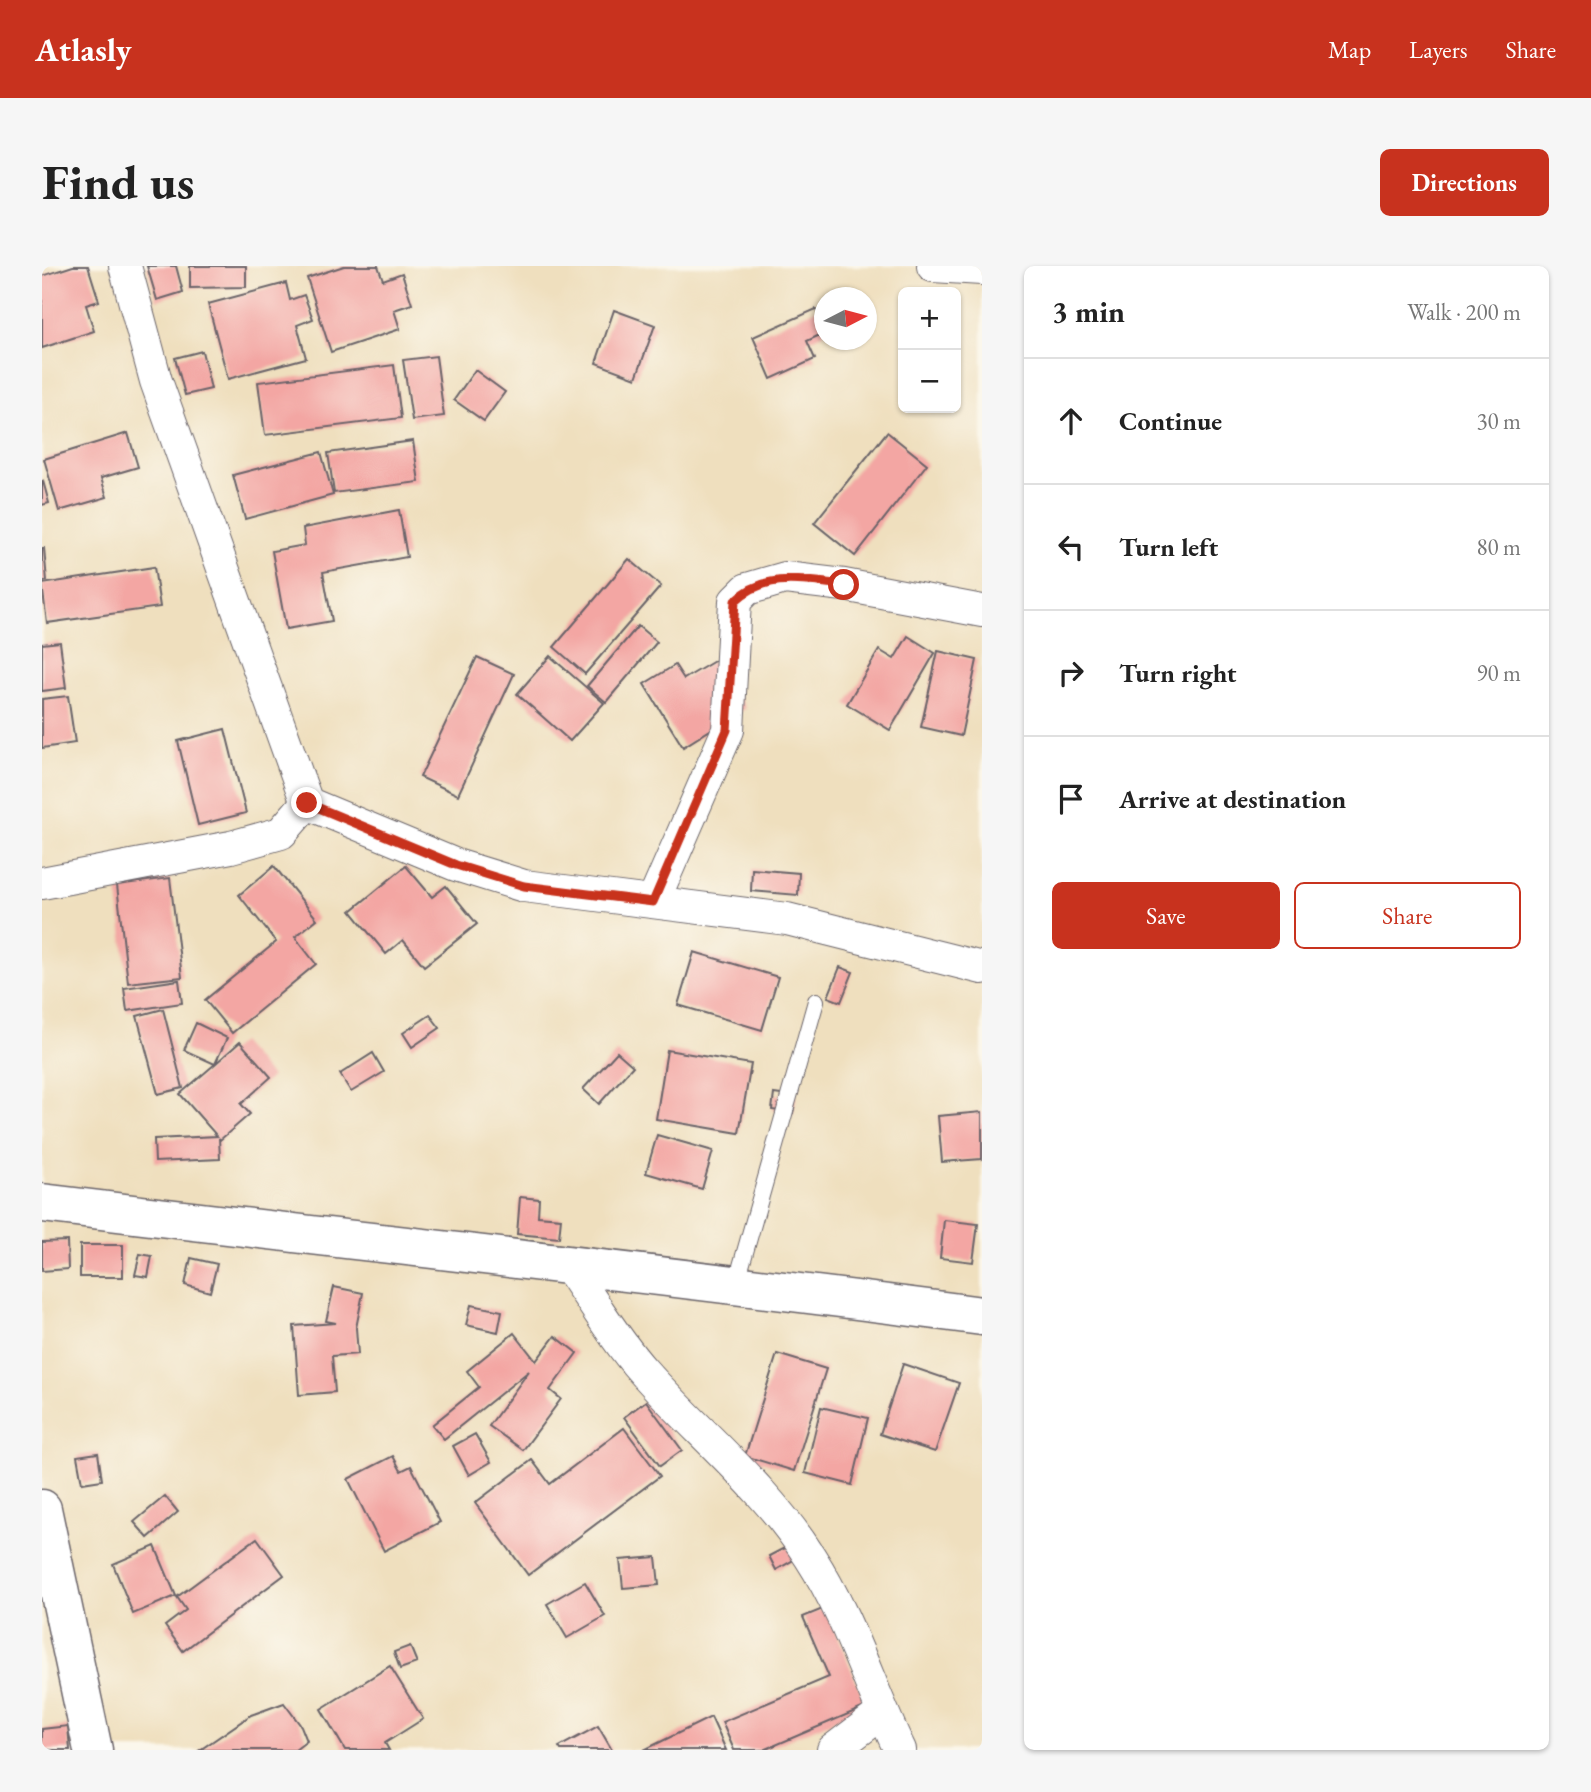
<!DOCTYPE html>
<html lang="en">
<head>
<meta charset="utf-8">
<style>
	body { margin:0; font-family:"EB Garamond",serif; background:#f6f6f6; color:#222 }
	.controls { position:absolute; right:21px; top:21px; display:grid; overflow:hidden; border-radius:10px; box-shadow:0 2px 5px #0004 }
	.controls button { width:63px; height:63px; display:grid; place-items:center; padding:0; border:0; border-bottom:2px solid #e0e0e0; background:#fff; color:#222; font:35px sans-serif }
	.compass { position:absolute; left:772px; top:21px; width:63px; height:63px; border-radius:50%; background:#fff; box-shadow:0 2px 5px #0004; rotate:84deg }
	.stop { position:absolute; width:21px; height:21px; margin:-16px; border:5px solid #c8321e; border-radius:50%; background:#fff }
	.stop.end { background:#c8321e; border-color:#fff; box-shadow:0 2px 7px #0008 }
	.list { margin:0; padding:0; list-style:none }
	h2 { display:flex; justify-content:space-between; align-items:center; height:91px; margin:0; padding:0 28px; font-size:30px }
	h2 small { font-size:23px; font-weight:400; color:#767676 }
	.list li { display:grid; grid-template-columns:46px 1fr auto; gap:21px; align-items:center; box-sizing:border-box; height:126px; padding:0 28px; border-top:2px solid #e0e0e0 }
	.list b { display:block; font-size:26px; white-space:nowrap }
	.list em { font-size:23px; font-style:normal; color:#767676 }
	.actions { display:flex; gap:14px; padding:21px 28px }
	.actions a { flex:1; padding:16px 0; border:2px solid #c8321e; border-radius:10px; text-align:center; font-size:24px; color:#c8321e }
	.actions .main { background:#c8321e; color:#fff }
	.icon { flex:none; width:38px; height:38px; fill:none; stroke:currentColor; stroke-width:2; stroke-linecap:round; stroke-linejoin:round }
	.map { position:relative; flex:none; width:940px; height:1484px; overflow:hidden; border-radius:10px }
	header { display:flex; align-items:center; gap:42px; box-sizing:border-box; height:98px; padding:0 35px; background:#c8321e; color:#fff }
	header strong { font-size:33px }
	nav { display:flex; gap:38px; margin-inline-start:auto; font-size:24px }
	.intro { display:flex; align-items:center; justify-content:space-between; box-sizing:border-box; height:168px; padding:0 42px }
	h1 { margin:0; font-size:49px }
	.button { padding:18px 32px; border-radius:10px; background:#c8321e; color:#fff; font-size:24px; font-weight:700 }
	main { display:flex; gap:42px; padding:0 42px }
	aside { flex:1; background:#fff; border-radius:10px; box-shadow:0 2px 5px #0004 }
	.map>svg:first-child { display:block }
	.building { fill:#f3a6a3 }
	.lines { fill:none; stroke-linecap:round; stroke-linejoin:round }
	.lane-casing { stroke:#6a6469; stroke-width:18 }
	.street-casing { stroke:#6a6469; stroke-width:34 }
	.secondary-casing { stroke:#6a6469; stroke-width:41 }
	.lane { stroke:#fff; stroke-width:16 }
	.street { stroke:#fff; stroke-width:32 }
	.secondary { stroke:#fff; stroke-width:38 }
	.route { stroke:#c8321e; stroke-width:9 }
</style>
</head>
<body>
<header>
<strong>Atlasly</strong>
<nav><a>Map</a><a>Layers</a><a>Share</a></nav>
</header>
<div class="intro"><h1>Find us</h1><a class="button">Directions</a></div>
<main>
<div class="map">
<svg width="940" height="1484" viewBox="0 0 940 1484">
	<rect width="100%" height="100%" fill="#fbf7ec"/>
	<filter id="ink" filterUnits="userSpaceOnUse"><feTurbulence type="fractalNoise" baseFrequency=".0143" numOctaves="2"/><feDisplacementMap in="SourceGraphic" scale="14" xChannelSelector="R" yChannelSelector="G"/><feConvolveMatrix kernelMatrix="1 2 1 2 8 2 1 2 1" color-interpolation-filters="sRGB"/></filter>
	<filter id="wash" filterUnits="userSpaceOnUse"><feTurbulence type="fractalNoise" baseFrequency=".00686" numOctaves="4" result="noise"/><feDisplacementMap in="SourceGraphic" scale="28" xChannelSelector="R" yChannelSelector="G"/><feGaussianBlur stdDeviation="1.57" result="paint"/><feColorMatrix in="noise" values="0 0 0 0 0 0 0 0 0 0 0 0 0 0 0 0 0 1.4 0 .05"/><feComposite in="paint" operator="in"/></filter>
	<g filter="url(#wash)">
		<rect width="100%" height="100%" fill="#efdfbe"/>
		<g id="blocks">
			<g class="building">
				<polygon points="31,0 46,0 57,35 44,39 52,65 0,82 0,10"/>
				<polygon points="105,0 134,0 141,26 115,34"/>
				<polygon points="148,0 204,0 204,21 148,22"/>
				<polygon points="302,0 336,0 341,14 360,7 370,38 352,44 358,63 289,86 265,12"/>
				<polygon points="244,17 248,34 262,29 271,53 255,59 264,92 186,113 166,38"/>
				<polygon points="774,43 782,61 782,67 765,75 773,93 729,113 711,71"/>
				<polygon points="572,44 613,59 594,112 554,97"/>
				<polygon points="160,85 169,123 143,129 133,92"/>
				<polygon points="394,90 402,150 370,154 361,94"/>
				<polygon points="352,99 359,152 223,169 216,116"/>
				<polygon points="433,104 463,126 442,155 412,134"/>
				<polygon points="845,166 885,198 813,290 772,257"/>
				<polygon points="86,167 96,201 59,212 65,231 17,245 2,193"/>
				<polygon points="371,175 377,216 292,227 286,187"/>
				<polygon points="279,186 291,229 203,253 191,209"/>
				<polygon points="1,215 7,237 0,239 0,216"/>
				<polygon points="357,244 365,291 281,306 290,355 244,363 230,285 263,279 261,262"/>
				<polygon points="0,282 2,282 5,315 0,316"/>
				<polygon points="587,293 619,320 543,408 512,381"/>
				<polygon points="112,301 118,341 5,357 0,318"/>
				<polygon points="596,360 615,376 564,436 545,420"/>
				<polygon points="866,370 893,387 848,464 805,438 837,384 852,393"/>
				<polygon points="18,376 24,422 0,425 0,378"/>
				<polygon points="896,385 935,394 919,470 879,461"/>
				<polygon points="508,390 562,437 528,475 475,428"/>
				<polygon points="435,391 472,408 416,529 378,511"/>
				<polygon points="674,394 703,442 641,481 602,418 633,399 642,413"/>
				<polygon points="26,430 33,477 0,482 0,433"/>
				<polygon points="183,463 204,547 156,559 136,475"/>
				<polygon points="232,600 275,653 253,671 274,698 190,767 163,734 234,676 197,629"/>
				<polygon points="364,600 390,631 404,620 435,658 382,700 361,674 344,688 309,645"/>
				<polygon points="710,603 757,607 756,629 709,625"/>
				<polygon points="128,612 140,711 86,717 75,619"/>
				<polygon points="652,686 736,711 720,764 636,739"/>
				<polygon points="798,701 811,706 799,736 786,731"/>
				<polygon points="137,714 140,737 85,745 82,722"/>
				<polygon points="121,743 141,822 116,828 95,750"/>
				<polygon points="388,749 398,762 370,781 361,767"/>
				<polygon points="154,757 185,772 173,798 198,776 229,811 199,838 208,848 178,874 177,872 178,893 113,896 112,873 175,870 138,828 173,798 142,784"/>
				<polygon points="625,784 709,798 697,867 614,853"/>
				<polygon points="575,786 591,800 557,838 541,823"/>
				<polygon points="331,787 342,806 309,826 298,808"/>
				<polygon points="732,828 754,831 751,847 730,844"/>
				<polygon points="940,846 940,893 900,896 896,850"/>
				<polygon points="615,869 671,885 660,923 604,907"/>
				<polygon points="478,931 497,933 496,950 519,952 517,972 475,968"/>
				<polygon points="902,954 936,958 931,996 898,992"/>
				<polygon points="25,975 26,1003 0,1005 0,976"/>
				<rect x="38" y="979" width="43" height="32"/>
				<polygon points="98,988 110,990 106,1011 93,1009"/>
				<polygon points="149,992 175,998 168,1026 143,1019"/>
				<polygon points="292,1021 321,1027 314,1062 316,1088 290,1090 293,1126 257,1129 252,1060 294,1057 284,1055"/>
				<polygon points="429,1039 460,1045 456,1066 424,1059"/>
				<polygon points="472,1067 494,1095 513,1070 535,1087 508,1124 519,1133 481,1184 447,1160 487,1105 402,1173 390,1159 437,1121 425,1105"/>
				<polygon points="735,1088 784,1103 752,1205 703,1190"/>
				<polygon points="861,1098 917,1117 893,1186 838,1168"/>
				<polygon points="604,1135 640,1184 618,1200 582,1151"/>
				<polygon points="779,1141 826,1152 810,1219 763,1207"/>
				<polygon points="582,1162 618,1210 486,1309 433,1237 490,1194 508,1218"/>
				<polygon points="433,1168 449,1196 427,1209 411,1180"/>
				<polygon points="56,1187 60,1214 40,1217 35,1190"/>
				<polygon points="351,1190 359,1205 369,1200 398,1256 342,1285 306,1213"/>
				<polygon points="123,1230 136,1246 106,1272 92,1256"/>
				<polygon points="215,1272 242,1309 141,1385 123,1360 144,1344 135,1331"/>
				<polygon points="113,1280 134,1330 91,1348 71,1298"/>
				<polygon points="746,1280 753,1293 734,1304 727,1290"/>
				<polygon points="614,1291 617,1319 581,1322 578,1294"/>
				<polygon points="543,1316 563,1350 525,1372 505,1338"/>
				<polygon points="783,1342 825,1440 722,1484 692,1484 680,1456 787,1411 761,1351"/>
				<polygon points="368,1380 375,1397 358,1403 352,1386"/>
				<polygon points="348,1400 381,1453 343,1477 347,1484 303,1484 279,1443"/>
				<polygon points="242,1437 259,1460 265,1475 253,1484 158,1484 209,1449"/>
				<polygon points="669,1451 684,1484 602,1484"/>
				<polygon points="26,1460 28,1484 0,1484 0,1463"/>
				<polygon points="556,1460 570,1484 519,1484 517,1481"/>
			</g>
		</g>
	</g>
	<g filter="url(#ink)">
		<use href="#blocks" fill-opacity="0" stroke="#6a6469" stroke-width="2"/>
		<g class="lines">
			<defs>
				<polyline id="lane" points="694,1018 774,735"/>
				<g id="street">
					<polyline points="83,0 114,115 265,537 414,599 482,620 745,653 940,702"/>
					<polyline points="891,0 940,3"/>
					<polyline points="0,617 189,581 239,567 265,537"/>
					<polyline points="611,636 686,464 693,335 705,323 743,312 802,319 940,345"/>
					<path d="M 527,1001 C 550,1034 574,1075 601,1105 C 656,1167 723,1220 768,1291 C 807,1351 827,1420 858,1484"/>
					<polyline points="791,1484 840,1447"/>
				</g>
				<g id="secondary">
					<path d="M 0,937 C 313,975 627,1009 940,1050"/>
					<polyline points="0,1243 51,1484"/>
				</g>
			</defs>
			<use href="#lane" class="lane-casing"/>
			<use href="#street" class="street-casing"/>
			<use href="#secondary" class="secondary-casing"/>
			<use href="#lane" class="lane"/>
			<use href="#street" class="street"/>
			<use href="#secondary" class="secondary"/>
		</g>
	</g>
	<g class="lines" filter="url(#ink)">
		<path class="route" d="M 265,537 L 414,599 L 482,620 L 611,636 L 685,464 L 693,335 C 724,305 763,315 802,319"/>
	</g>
</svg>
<div class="controls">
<button>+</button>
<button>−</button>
</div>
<svg class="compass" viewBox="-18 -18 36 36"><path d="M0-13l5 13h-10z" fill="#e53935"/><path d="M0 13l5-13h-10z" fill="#767676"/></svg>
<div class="stop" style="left:802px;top:319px"></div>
<div class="stop end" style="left:265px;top:537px"></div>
</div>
<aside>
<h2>3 min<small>Walk · 200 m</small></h2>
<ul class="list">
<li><svg class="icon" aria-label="ahead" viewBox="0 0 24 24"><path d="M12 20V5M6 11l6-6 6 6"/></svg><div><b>Continue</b></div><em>30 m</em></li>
<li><svg class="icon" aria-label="left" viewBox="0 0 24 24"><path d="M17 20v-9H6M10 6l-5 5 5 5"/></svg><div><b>Turn left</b></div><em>80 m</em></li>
<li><svg class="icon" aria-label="right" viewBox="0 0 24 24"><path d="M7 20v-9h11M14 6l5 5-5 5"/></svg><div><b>Turn right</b></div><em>90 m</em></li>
<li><svg class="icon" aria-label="arrive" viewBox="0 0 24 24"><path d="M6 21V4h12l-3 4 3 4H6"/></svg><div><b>Arrive at destination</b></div></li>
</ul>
<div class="actions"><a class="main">Save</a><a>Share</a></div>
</aside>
</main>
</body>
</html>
